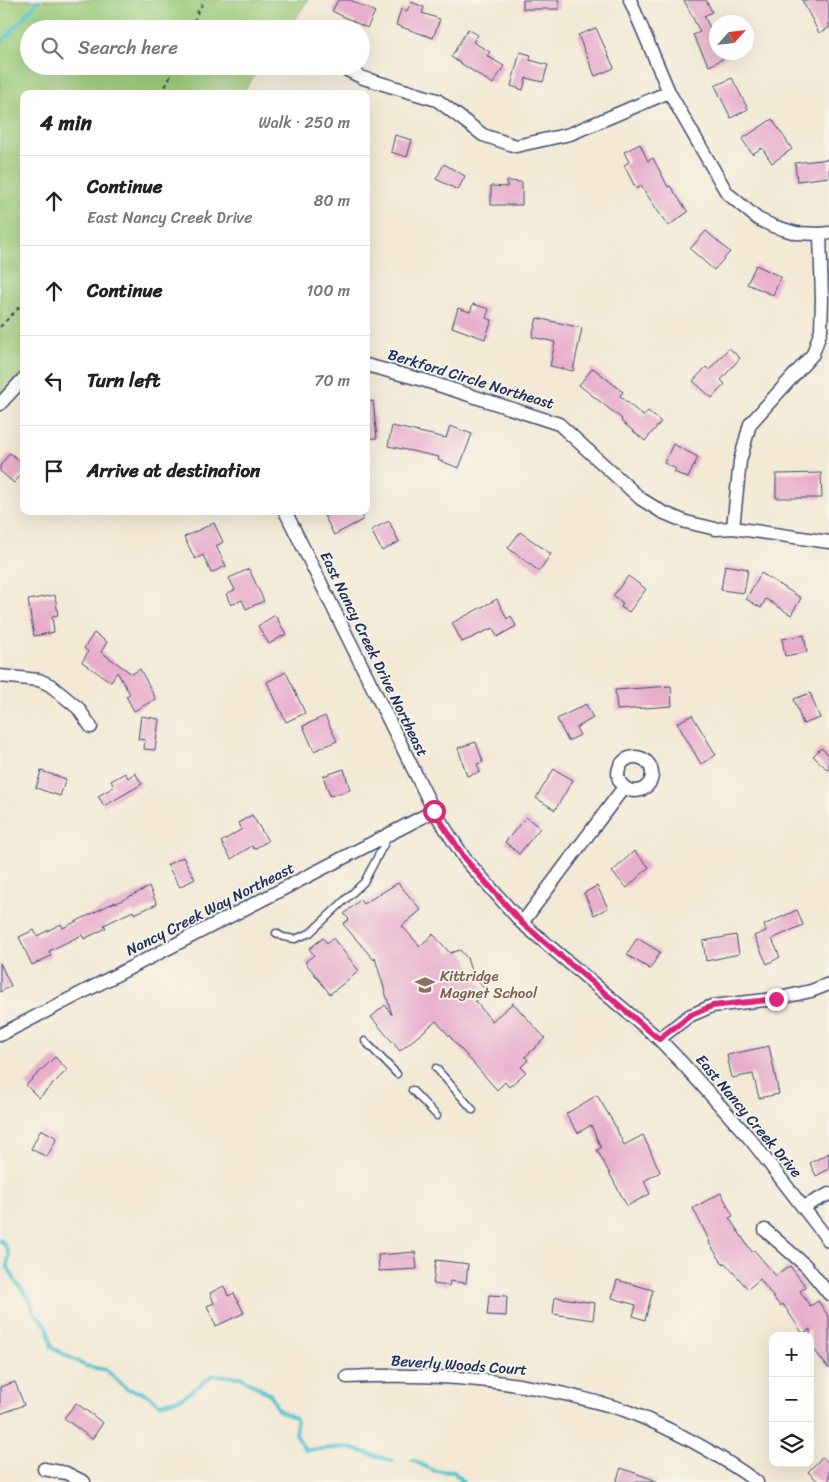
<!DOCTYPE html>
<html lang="en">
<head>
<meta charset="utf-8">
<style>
	body { margin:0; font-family:Sriracha,sans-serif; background:#f6f6f6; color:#222 }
	.controls { position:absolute; right:15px; bottom:15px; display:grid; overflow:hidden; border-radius:10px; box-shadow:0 5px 20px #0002 }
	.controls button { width:45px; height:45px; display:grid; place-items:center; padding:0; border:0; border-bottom:1px solid #e0e0e0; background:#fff; color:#222; font:25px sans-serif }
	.compass { position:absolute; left:709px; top:15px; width:45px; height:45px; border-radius:50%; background:#fff; box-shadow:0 5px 20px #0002; rotate:63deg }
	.stop { position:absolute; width:15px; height:15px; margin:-11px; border:4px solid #db2777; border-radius:50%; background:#fff }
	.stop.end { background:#db2777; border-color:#fff; box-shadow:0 1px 5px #0008 }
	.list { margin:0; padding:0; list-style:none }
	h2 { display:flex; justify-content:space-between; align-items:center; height:65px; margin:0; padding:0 20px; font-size:21px }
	h2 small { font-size:16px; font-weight:400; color:#767676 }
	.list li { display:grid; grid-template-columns:32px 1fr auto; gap:15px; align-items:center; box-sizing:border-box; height:90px; padding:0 20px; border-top:1px solid #e0e0e0 }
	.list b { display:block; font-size:19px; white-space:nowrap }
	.list p { margin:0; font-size:16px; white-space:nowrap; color:#767676 }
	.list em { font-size:16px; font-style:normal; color:#767676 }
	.icon { flex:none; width:28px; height:28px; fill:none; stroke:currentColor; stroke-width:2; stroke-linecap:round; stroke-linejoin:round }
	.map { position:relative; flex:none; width:829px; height:1482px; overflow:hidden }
	.search { position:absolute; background:#fff; box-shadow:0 5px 20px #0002; left:20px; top:20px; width:350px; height:55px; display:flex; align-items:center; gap:12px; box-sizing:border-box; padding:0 18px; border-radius:28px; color:#767676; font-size:19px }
	.panel { position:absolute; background:#fff; box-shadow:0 5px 20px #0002; left:20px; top:90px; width:350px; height:425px; border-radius:10px }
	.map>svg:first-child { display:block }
	.green { fill:#9ece7d; stroke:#5c7e6e }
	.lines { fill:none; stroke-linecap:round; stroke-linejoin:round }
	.stream { stroke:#57c3cf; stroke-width:4 }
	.building { fill:#e8aecc }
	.service-casing { stroke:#3b4b70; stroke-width:9 }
	.minor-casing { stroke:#3b4b70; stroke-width:15 }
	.path { stroke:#3b4b70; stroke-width:2; stroke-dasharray:4 4; stroke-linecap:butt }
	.service { stroke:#fff; stroke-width:6 }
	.minor { stroke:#fff; stroke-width:12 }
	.route { stroke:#db2777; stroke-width:6 }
	.labels { text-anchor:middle; stroke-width:4; stroke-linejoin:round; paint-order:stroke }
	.street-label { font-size:15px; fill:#1b2f5e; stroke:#f7f3e8 }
	.education-label { font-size:15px; fill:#785e54; stroke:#f7f3e8; text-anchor:start }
</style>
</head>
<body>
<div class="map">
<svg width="829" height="1482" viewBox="0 0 829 1482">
	<rect width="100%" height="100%" fill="#f7f3e8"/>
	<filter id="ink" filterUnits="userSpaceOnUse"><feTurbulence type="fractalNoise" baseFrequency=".02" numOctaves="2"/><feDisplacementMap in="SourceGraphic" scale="10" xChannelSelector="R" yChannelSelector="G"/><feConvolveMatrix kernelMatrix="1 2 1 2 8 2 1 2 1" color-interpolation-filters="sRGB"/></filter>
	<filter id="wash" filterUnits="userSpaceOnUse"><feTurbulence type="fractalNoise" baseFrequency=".0096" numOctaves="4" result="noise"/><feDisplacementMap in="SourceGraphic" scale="20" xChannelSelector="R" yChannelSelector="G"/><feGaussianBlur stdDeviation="1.12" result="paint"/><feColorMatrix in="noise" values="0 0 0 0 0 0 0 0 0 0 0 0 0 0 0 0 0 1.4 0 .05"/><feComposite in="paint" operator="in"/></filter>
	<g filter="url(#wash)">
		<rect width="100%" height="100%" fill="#f3e9d4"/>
		<polygon class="green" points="0,0 308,0 288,29 29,29 29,66 261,66 242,94 24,94 24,376 0,403"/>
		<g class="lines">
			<g class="stream">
				<polyline points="0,44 39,0"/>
				<polyline points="0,1240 4,1244 8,1251 9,1256 7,1266 16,1282 29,1298 34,1313 47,1326 52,1348 86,1366 106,1370 127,1389 145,1393 160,1404 182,1398 213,1375 240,1377 271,1395 278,1410 296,1418 296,1434 305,1450 347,1447 393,1461"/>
				<polyline points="412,1460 435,1471 454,1472 463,1482"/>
			</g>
		</g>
		<g id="blocks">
			<g class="building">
				<polygon points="338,0 350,0 375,12 367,28 332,11"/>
				<rect x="523" y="0" width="36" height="9"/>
				<polygon points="684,0 706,0 712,12 704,16 716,40 716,52 736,52 709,66 693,35 700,32"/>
				<polygon points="802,0 827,0 829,4 829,28 819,33"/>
				<polygon points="411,2 424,7 422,13 440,19 433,38 396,25 401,9 407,11"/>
				<polygon points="596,28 614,68 595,76 578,35"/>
				<polygon points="468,29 478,35 473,42 490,52 487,56 504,66 493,84 451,57"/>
				<polygon points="520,52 531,55 530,60 548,65 543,82 526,78 523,90 511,86"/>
				<polygon points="732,78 748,109 731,118 715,86"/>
				<polygon points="772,119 792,149 772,163 762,148 752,154 742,139"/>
				<polygon points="395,135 412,140 407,157 391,152"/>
				<polygon points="640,144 648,161 653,158 668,187 670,186 688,212 668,226 641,186 636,189 624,165 629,162 624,152"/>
				<polygon points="829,159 829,177 797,181 795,163"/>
				<polygon points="444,164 465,176 458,190 436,179"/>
				<polygon points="507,181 522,182 522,205 491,205 491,186 507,187"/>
				<polygon points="706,231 730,252 714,270 690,249"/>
				<polygon points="756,265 781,277 773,295 747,284"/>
				<polygon points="473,304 489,309 486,318 492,320 485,339 452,327 458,308 470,312"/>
				<polygon points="537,318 582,328 573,371 550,366 555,342 532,337"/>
				<polygon points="729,348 740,358 721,380 725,384 712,398 693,381 706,367 709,370"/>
				<polygon points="593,368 623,392 620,396 643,416 648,411 661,422 645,441 621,421 622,419 579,385"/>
				<polygon points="373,401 377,438 366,439 366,402"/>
				<polygon points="392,426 446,438 450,426 472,434 459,468 438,460 439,457 388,446"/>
				<polygon points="673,444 698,457 688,478 674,472 676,469 664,463"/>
				<polygon points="10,453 24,464 24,471 14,483 0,471 0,466"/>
				<polygon points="821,473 822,498 776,498 776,474"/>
				<polygon points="322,511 360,511 364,519 334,535"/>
				<polygon points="389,521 399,542 382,551 371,530"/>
				<polygon points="214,523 223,542 216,546 226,566 211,573 203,555 195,559 184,537"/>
				<polygon points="520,532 551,554 539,571 508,548"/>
				<polygon points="725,565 748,569 744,593 721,590"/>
				<polygon points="249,569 264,601 246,609 242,600 231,605 226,594 235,590 229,578"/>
				<polygon points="761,573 801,598 791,615 766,599 761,608 746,599"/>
				<polygon points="628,576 646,589 629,612 621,607 623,603 613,596"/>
				<polygon points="55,595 58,615 52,616 54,632 34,636 28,600"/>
				<polygon points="497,599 507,619 511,616 516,626 497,637 493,628 462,642 452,623"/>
				<polygon points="275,615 286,634 269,644 258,626"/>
				<polygon points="94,633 107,642 101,652 132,674 140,669 156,699 134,711 126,696 130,694 117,672 111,682 82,662 88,652 84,648"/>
				<polygon points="804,635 807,652 785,656 782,639"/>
				<polygon points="286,672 305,713 286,722 267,682"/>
				<polygon points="671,686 672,706 617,710 615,690"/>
				<polygon points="810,693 820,718 803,724 794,699"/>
				<polygon points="586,704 593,718 576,728 580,735 568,741 557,719"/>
				<polygon points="692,715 716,755 701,764 677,723"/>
				<polygon points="141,716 159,719 155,750 144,749 145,740 138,739"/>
				<polygon points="325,716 337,741 314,751 303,726"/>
				<polygon points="476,742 483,762 477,764 480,772 467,776 458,748"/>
				<polygon points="821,748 829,755 829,771 813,756"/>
				<polygon points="344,769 350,790 330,796 323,776"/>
				<polygon points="554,769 573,780 555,810 536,798"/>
				<polygon points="41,771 66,779 60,796 36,788"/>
				<polygon points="125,773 128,778 135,773 142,784 104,806 98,796 114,787 111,781"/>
				<polygon points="252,815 268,841 254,849 252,846 231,859 221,842 242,829 238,823"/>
				<polygon points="526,817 540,828 519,854 505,842"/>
				<polygon points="634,851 649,867 627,888 612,872"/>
				<polygon points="183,857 195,879 180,887 167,865"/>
				<polygon points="398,883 421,910 402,926 420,946 433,934 450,953 460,950 467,958 472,974 486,991 475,1001 492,1021 513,1003 545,1038 525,1057 528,1060 521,1067 526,1072 509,1087 505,1082 497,1090 436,1021 400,1051 371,1017 385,1005 392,1015 375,958 374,960 343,924 349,919 344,914 360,900 363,904"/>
				<polygon points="597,886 608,908 594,915 584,893"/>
				<polygon points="149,887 157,904 134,914 133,911 104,925 106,928 84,939 82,935 49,951 51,956 32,965 19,937 34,930 37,936 61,924 63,928 115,902 116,903"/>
				<polygon points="797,910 803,925 772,939 780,957 767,964 754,936 766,931 764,925"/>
				<polygon points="736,935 739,954 706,961 703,941"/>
				<polygon points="323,938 327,943 333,938 359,971 330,994 305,962 314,955 309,949"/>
				<polygon points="637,938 660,952 650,969 627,955"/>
				<polygon points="0,963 11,986 0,992"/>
				<polygon points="769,1046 779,1094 759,1098 753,1074 732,1078 727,1055"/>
				<polygon points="55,1057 67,1070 39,1098 26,1085"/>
				<polygon points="597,1095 613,1122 624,1145 643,1135 660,1172 644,1181 650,1194 627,1206 597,1150 601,1148 591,1125 578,1133 566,1114"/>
				<polygon points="41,1129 57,1138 47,1157 31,1149"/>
				<polygon points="829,1153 829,1169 816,1176 810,1163"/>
				<polygon points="721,1193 733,1216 729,1218 752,1252 754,1250 776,1276 790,1266 806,1287 800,1291 810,1306 818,1301 829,1317 829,1369 810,1344 810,1329 803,1334 783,1304 780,1306 760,1279 748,1289 725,1263 723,1264 709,1243 710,1242 693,1208"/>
				<polygon points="415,1252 417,1269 379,1271 378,1255"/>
				<polygon points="436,1260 468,1264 466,1283 450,1281 449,1286 433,1284"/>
				<polygon points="617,1280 653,1290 645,1320 633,1316 636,1305 612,1298"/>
				<polygon points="224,1286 228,1296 234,1293 244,1313 216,1326 207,1306 214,1303 210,1293"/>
				<polygon points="489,1295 507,1296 506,1316 487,1315"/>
				<polygon points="555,1297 595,1303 593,1320 553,1314"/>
				<polygon points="15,1382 24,1405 0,1414 0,1387"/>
				<polygon points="76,1403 103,1423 92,1439 64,1418"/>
				<polygon points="822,1457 829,1463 829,1482 819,1482 808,1472"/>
				<polygon points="621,1468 657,1481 656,1482 616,1482"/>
			</g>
		</g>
	</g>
	<g filter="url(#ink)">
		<use href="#blocks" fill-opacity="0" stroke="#3b4b70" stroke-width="1"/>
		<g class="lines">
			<defs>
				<g id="service">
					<polyline points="276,933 283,937 295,939 310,933 364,882 388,837"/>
					<polyline points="365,1041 397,1074"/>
					<polyline points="436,1068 473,1110"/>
					<polyline points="412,1090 437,1116"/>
				</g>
				<g id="minor">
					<polyline points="630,0 669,92 727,193 758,219 773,226 796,233 820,234 829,233"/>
					<polyline points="339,66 363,78 437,100 483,135 516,146 570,134 669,92"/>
					<polyline points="366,365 423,380 559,424 641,499 662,512 686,522 716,529 733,528 829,542"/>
					<polyline points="0,404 24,378"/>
					<polyline points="285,511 434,811 465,859 522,923 659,1039 683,1064 751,1140 829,1241"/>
					<polyline points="733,528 740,461 750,424 813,354 821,330 822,299 820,234"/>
					<polyline points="0,676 39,680 50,685 78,708 91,727"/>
					<circle cx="635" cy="774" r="17"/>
					<polyline points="522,923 624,787"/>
					<polyline points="0,1035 434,811"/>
					<polyline points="659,1039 689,1016 712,1006 775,999 811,991 829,984"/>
					<polyline points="803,1207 829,1194"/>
					<polyline points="765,1230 806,1266 829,1294"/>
					<path d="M 347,1377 C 421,1373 497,1378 569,1395 C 588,1400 606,1404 624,1410 C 671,1428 717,1453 757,1482"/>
					<polyline points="44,1469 66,1473 84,1482"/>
				</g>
			</defs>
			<use href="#service" class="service-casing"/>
			<use href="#minor" class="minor-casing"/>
			<g class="path">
				<polyline points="191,29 198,11 205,0"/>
				<polyline points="162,94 175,66"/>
				<polyline points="0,327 24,302"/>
			</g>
			<use href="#service" class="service"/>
			<use href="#minor" class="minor"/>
		</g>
	</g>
	<g class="lines" filter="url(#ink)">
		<polyline class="route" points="434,811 465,859 522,923 659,1039 689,1016 712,1006 776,999"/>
	</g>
	<defs>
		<symbol id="school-bare" viewBox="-9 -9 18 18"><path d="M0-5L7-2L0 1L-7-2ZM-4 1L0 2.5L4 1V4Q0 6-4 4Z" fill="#8d6e63" stroke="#f7f3e8" stroke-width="2.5" paint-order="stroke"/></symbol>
	</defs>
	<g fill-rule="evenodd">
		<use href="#school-bare" x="411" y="971" width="28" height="28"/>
	</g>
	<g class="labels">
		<g class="street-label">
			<text transform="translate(471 379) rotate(17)" y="5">Berkford Circle Northeast</text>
			<text transform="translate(374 654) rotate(64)" y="5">East Nancy Creek Drive Northeast</text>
			<text transform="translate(210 909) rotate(-27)" y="5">Nancy Creek Way Northeast</text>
			<text transform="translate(749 1116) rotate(50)" y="5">East Nancy Creek Drive</text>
			<text transform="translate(459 1365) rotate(4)" y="5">Beverly Woods Court</text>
		</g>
		<g class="education-label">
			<text x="440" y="981">Kittridge<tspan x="440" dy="17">Magnet School</tspan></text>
		</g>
	</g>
</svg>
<div class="controls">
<button>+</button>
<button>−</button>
<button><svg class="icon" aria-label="layers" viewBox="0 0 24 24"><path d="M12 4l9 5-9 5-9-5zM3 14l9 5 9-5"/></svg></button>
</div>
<svg class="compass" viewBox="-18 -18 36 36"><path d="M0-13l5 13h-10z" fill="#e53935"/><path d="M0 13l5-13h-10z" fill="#767676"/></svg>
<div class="stop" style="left:434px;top:811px"></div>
<div class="stop end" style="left:776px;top:999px"></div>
<div class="search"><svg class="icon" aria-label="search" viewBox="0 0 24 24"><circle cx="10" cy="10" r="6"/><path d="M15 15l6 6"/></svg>Search here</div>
<section class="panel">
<h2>4 min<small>Walk · 250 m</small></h2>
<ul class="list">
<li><svg class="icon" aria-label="ahead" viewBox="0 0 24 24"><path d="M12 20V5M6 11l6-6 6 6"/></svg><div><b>Continue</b><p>East Nancy Creek Drive</p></div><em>80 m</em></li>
<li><svg class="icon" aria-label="ahead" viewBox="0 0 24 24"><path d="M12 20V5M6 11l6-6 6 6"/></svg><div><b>Continue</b></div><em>100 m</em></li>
<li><svg class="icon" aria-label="left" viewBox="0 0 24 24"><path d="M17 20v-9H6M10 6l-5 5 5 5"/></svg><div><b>Turn left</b></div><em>70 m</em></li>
<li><svg class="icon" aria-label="arrive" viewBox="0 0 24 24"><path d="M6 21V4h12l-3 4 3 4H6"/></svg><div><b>Arrive at destination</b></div></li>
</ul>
</section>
</div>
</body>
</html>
